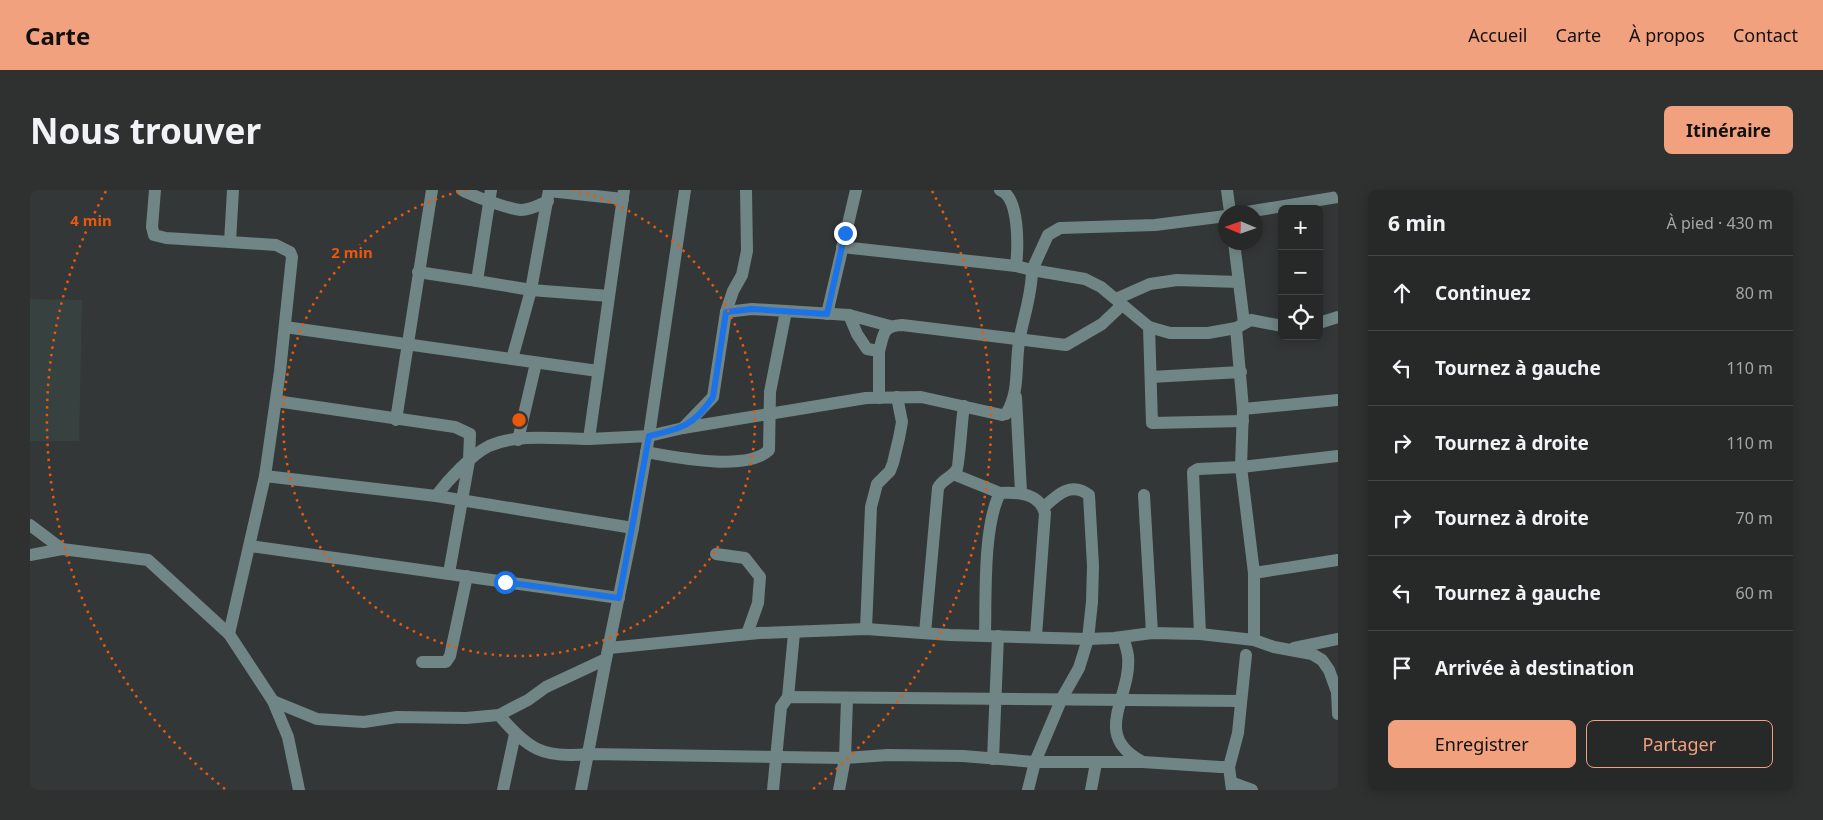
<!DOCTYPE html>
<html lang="fr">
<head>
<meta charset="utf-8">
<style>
	body { margin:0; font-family:"Noto Sans",sans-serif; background:#2f3131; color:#f1f3f6 }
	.controls { position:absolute; right:15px; top:15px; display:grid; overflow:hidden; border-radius:8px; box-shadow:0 2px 12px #0003 }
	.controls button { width:45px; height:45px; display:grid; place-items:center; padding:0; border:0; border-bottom:1px solid #434546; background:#272929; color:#f1f3f6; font:25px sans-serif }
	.compass { position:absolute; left:1188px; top:15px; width:45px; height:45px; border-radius:50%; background:#272929; box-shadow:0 2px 12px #0003; rotate:272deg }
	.stop { position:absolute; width:15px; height:15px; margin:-11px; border:4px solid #1a73e8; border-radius:50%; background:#fff }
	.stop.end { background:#1a73e8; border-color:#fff; box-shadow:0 1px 5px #0008 }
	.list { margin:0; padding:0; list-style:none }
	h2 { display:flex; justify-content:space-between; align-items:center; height:65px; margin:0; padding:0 20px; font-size:21px }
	h2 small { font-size:16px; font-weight:400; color:#a4a6a8 }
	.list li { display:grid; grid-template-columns:32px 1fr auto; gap:15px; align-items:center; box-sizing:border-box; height:75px; padding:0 20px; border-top:1px solid #434546 }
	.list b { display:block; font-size:19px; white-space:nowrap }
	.list em { font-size:16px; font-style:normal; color:#a4a6a8 }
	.actions { display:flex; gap:10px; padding:15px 20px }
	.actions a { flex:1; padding:11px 0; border:1px solid #f2a17e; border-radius:8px; text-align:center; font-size:18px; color:#f2a17e }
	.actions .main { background:#f2a17e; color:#111 }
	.icon { flex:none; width:28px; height:28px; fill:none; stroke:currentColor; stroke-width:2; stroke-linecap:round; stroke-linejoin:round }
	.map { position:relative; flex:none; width:1308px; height:600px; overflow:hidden; border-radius:8px }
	header { display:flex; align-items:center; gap:30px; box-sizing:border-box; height:70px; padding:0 25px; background:#f2a17e; color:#111 }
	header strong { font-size:24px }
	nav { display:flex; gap:28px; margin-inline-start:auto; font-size:18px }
	.intro { display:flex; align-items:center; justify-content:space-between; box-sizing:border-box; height:120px; padding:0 30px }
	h1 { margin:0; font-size:35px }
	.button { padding:12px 22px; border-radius:8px; background:#f2a17e; color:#111; font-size:18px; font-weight:700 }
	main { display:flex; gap:30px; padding:0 30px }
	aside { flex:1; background:#272929; border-radius:8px; box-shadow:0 2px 12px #0003 }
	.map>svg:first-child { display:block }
	.built { fill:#364140 }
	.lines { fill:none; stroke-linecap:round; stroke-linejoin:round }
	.minor { stroke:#708585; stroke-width:12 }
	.route { stroke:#1a73e8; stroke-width:6 }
	.ring { fill:none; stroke:#e8590c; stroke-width:2.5; stroke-dasharray:2.5 5 }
	.centre { fill:#e8590c; stroke:#343737; stroke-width:2.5 }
	.ring-label { font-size:15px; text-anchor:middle; font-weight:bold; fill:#e8590c; stroke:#343737; stroke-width:5; stroke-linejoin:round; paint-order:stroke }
</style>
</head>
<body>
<header>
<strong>Carte</strong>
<nav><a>Accueil</a><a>Carte</a><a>À propos</a><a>Contact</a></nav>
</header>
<div class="intro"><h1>Nous trouver</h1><a class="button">Itinéraire</a></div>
<main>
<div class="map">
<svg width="1308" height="600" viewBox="0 0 1308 600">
	<rect width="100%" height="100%" fill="#343737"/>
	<polygon class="built" points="0,109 52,110 49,251 0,251"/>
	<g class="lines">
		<g class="minor">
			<polyline points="125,0 122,37 124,45 136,48 200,52"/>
			<polyline points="203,0 200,52 246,55 260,62 262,67 250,181 235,286"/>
			<path d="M 432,0 C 440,5 482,20 491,20 C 501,20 509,15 518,11"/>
			<polyline points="461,0 447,91 501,100 579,106"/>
			<path d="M 655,0 L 619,246 L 653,238 L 836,208 L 891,207 L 972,225 L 976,224 C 990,202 985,177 989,152 C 993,128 1002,105 1002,80 L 1055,89 L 1071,97 L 1119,137 L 1140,143 L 1178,143 L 1206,138 L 1221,130 L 1252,136"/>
			<path d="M 970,0 C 990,7 988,58 986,76 L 1002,80 L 1018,45 L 1030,38 L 1125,35 L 1196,26"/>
			<polyline points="1197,0 1200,22"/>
			<polyline points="519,1 593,9"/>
			<polyline points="1217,22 1308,7"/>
			<polyline points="1204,52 1214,133"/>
			<polyline points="812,57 986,76"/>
			<polyline points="388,82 447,91"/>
			<polyline points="1086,109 1120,94 1147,90 1209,92"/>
			<polyline points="756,121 819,125 860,136"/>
			<polyline points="797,124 826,0"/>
			<polyline points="819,125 827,144 837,159 849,161 849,208"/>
			<polyline points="1289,133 1308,127"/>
			<polyline points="255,137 482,169 501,100 519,0"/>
			<polyline points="1119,137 1122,233 1213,231"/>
			<polyline points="1206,138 1213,219 1211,277 1224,383 1224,450"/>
			<path d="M 849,161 C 854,144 852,136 872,135 L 1036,155 L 1072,134 L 1092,115"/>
			<polyline points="482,169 568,181"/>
			<polyline points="1121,187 1211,182"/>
			<polyline points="986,207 991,302"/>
			<polyline points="246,211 425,237 440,244 439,271 419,383"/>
			<polyline points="1213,219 1308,210"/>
			<polyline points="366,230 402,0"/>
			<polyline points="653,238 683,207 696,122 703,101 712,85 717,61 716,0"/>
			<polyline points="488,250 506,173"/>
			<path d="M 616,262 C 645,267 717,282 739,260 L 740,202 L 756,121 L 722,119 L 696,122"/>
			<polyline points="923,284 970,303"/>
			<polyline points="1114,305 1122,443"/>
			<polyline points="406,306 603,338"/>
			<polyline points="0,335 32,359 118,370 199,444 243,511 258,547 269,600"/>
			<polyline points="220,356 589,408"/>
			<polyline points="686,364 715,368 730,387 728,413 717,444"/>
			<polyline points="0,365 32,359"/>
			<polyline points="1224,383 1308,370"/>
			<polyline points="836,439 841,317 847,294 860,281 863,273 869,248 872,232 867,207"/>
			<path d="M 895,443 L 908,298 C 912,289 922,288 927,279 C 929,276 932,226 934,216"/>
			<path d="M 199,444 L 235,286 L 406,306 C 418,290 441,265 459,256 C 488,243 528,249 559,249 L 594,0"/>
			<polyline points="1170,444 1163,282 1168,279 1211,277 1308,266"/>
			<path d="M 955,445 C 956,407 953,336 970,303 C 988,302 1009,303 1015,323 L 1006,446"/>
			<path d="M 1093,447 C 1095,453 1097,460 1098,466 C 1102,507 1061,544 1111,571"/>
			<polyline points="579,458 729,443 836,439 920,445 1058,449 1084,448 1122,443 1170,444 1224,450 1244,457 1282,464 1292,470 1299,480 1307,502 1308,524"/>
			<polyline points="1264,458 1308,449"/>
			<polyline points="392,472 416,472 420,466 437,386"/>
			<polyline points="758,507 764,443"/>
			<polyline points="243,511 287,529 334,532 367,527 436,528 469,525 498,510 516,497 576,469 603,338 619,246 559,249"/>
			<path d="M 469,525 C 498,559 513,569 559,564 L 815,568 L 858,565 L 933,566 L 1005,572 L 1113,572 L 1190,577 L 1199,577 L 1208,543 L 1216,465"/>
			<polyline points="963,569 968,446"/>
			<polyline points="1199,577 1202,600"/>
			<polyline points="1203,593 1222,600"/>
			<polyline points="473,600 485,544"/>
			<polyline points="551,600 576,469"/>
			<polyline points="743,600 751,517 758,507 1211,511"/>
			<polyline points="809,600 815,568 817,509"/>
			<path d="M 998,600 L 1005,572 L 1032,508 L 1049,478 L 1058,449 L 1062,412 L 1063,376 L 1059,305 C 1041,291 1027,305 1014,317"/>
			<polyline points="1061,600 1066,573"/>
		</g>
	</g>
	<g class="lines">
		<path class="route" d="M 475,392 L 589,408 L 619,246 C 650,239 664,236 683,207 L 696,122 L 722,119 L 797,124 L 815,43"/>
	</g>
	<g class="ring">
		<path d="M542 0A236 236 0 1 1 436 0"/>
		<path d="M195 599A472 472 0 0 1 76 1M902 1A472 472 0 0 1 783 599"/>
	</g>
	<circle cx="489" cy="230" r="8" class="centre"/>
	<g class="ring-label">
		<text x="61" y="36">4 min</text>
		<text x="322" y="68">2 min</text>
	</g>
</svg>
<div class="controls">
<button>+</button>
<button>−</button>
<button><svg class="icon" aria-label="locate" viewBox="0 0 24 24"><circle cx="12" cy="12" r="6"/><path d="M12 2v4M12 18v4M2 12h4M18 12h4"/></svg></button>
</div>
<svg class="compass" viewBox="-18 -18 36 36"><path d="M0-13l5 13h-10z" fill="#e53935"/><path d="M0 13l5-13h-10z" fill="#a4a6a8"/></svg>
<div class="stop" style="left:475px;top:392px"></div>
<div class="stop end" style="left:815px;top:43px"></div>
</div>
<aside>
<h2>6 min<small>À pied · 430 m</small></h2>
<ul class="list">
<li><svg class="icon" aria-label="ahead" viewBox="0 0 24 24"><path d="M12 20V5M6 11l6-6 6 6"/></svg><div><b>Continuez</b></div><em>80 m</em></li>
<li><svg class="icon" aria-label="left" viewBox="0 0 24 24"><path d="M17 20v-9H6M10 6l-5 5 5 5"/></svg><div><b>Tournez à gauche</b></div><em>110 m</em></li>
<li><svg class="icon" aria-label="right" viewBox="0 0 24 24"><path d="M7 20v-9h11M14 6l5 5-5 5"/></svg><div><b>Tournez à droite</b></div><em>110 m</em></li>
<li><svg class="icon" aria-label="right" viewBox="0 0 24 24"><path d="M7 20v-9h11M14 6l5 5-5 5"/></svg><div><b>Tournez à droite</b></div><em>70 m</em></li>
<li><svg class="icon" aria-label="left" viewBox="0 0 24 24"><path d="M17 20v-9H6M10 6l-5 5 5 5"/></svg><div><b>Tournez à gauche</b></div><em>60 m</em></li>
<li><svg class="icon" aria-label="arrive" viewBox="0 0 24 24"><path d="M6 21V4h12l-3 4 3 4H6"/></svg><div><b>Arrivée à destination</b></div></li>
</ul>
<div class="actions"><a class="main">Enregistrer</a><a>Partager</a></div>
</aside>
</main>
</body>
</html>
